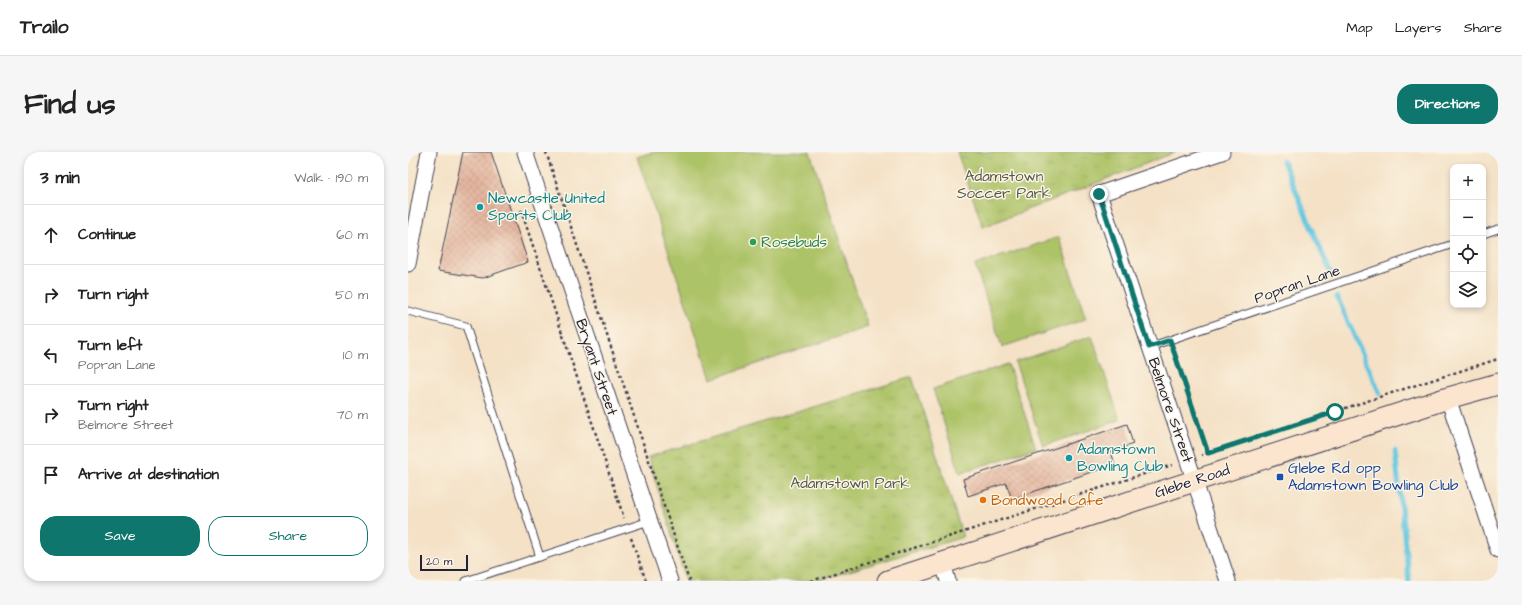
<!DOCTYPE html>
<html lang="en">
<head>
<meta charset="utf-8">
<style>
	body { margin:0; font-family:"Architects Daughter",sans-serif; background:#f6f6f6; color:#222 }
	.controls { position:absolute; right:12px; top:12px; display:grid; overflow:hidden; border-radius:8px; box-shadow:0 2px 6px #0003 }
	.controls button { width:36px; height:36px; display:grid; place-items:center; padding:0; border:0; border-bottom:1px solid #e0e0e0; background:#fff; color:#222; font:20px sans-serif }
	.scale { position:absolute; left:12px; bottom:10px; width:48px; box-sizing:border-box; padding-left:4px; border:2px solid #22223b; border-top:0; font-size:11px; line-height:14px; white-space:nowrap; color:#22223b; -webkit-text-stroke:3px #fcf5e5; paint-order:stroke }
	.stop { position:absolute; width:12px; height:12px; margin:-9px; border:3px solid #0f766e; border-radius:50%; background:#fff }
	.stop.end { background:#0f766e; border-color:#fff; box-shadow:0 1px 4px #0008 }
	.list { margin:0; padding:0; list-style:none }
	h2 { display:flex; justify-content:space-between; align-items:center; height:52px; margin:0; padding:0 16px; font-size:17px }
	h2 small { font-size:13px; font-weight:400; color:#767676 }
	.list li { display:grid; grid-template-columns:26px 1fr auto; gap:12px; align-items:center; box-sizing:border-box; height:60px; padding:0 16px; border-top:1px solid #e0e0e0 }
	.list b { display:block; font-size:15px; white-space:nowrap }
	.list p { margin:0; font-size:13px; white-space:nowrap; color:#767676 }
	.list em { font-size:13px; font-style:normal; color:#767676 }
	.actions { display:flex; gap:8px; padding:12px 16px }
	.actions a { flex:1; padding:9px 0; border:1px solid #0f766e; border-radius:16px; text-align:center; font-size:14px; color:#0f766e }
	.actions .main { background:#0f766e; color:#fff }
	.icon { flex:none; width:22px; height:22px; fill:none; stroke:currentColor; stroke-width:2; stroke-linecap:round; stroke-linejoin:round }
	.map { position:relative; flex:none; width:1090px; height:429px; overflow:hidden; border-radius:16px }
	header { display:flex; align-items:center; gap:24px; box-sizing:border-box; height:56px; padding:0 20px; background:#fff; border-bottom:1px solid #e0e0e0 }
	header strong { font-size:19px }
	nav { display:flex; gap:22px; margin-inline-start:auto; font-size:14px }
	.intro { display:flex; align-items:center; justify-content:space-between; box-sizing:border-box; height:96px; padding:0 24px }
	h1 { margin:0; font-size:28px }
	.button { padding:10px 18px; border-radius:16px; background:#0f766e; color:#fff; font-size:14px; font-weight:700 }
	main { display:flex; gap:24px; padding:0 24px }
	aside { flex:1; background:#fff; border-radius:16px; box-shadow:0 2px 6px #0003 }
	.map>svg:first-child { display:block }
	.grass { fill:#adc368; stroke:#687252 }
	.park { fill:url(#park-tufts); stroke:#687252 }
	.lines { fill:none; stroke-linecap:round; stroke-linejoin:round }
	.stream { stroke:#63c7e1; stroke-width:5 }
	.building { fill:url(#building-cross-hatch) }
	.lane-casing { stroke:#423f50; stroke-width:9 }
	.street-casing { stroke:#423f50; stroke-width:17 }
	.secondary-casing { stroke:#423f50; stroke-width:23 }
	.path { stroke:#423f50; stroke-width:2.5; stroke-dasharray:3 3; stroke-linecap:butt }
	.lane { stroke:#fff; stroke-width:7 }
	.street { stroke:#fff; stroke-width:15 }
	.secondary { stroke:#fbe5cf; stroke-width:21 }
	.route { stroke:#0f766e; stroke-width:5 }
	.culture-dot { fill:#0f9aa8; stroke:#fcf5e5; stroke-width:1.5 }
	.leisure-dot { fill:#2e9e5b; stroke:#fcf5e5; stroke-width:1.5 }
	.transit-dot { fill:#1a4fb4; stroke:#fcf5e5; stroke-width:1.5 }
	.food-dot { fill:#e8710a; stroke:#fcf5e5; stroke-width:1.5 }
	.labels { text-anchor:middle; stroke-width:3; stroke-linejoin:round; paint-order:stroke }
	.park-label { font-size:15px; fill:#535a4b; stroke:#fcf5e5 }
	.culture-label { font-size:15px; fill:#0d838f; stroke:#fcf5e5; text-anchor:start }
	.leisure-label { font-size:15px; fill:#27864d; stroke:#fcf5e5; text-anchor:start }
	.street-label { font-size:15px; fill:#22223b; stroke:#fcf5e5 }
	.transit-label { font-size:15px; fill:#164399; stroke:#fcf5e5; text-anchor:start }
	.food-label { font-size:15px; fill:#c56008; stroke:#fcf5e5; text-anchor:start }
</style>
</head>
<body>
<header>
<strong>Trailo</strong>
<nav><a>Map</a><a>Layers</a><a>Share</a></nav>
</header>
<div class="intro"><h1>Find us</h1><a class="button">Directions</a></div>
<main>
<aside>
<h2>3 min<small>Walk · 190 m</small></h2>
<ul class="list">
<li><svg class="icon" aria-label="ahead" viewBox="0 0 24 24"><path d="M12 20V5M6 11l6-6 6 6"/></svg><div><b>Continue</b></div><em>60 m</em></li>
<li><svg class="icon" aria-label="right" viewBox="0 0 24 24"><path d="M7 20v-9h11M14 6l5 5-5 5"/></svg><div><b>Turn right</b></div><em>50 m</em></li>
<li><svg class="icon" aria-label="left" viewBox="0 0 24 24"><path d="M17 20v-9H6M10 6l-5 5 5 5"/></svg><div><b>Turn left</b><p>Popran Lane</p></div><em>10 m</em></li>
<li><svg class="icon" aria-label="right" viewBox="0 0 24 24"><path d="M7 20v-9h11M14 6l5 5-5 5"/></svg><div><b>Turn right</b><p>Belmore Street</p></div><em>70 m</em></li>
<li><svg class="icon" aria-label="arrive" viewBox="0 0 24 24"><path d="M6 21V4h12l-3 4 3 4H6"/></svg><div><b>Arrive at destination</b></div></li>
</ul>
<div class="actions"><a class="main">Save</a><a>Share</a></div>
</aside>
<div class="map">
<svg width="1090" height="429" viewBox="0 0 1090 429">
	<defs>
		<pattern id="park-tufts" width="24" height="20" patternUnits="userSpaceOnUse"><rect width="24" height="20" fill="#adc368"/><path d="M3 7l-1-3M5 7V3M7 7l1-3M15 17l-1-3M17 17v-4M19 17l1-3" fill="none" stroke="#95a75b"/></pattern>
		<pattern id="building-cross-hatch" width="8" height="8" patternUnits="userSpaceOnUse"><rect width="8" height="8" fill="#e3b49c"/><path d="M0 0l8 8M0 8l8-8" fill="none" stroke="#c29a87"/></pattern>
	</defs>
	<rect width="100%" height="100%" fill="#fcf5e5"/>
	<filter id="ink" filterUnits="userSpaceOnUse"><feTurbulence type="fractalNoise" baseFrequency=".025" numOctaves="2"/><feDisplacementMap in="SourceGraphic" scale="8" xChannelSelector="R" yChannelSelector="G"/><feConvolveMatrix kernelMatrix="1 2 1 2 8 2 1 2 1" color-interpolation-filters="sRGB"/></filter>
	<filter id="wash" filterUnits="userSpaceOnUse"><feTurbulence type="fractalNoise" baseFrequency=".012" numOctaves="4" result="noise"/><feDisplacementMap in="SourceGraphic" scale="16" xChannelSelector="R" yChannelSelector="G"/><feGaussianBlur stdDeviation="0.9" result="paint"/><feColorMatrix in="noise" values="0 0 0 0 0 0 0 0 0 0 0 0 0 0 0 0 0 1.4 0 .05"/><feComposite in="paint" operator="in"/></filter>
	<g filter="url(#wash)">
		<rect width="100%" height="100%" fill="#f4e1c6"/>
		<g class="grass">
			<polygon points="245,0 402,0 460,175 303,227 229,5"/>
			<polygon points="651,85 678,167 594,195 567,113"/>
			<polygon points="684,184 712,268 635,294 607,210"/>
			<polygon points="600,212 628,296 552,321 525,237"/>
		</g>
		<g class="park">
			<polygon points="549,0 768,0 575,75"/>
			<polygon points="504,225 555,385 408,429 278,429 240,305"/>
		</g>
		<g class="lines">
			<g class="stream">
				<polyline points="875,9 924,124"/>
				<polyline points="929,145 972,242"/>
				<polyline points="987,299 1001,429"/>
			</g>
		</g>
		<g id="blocks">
			<g class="building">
				<polygon points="55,0 83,0 120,110 75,126 30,119"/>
				<polygon points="719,272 725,292 703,300 707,312 604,347 598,331 560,344 555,327"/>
			</g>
		</g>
	</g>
	<g filter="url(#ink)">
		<use href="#blocks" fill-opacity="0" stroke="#423f50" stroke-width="1"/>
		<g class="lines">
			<defs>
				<g id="lane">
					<polyline points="1075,82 1090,77"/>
					<polyline points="0,159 58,174 132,405"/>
					<polyline points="741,195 1045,92"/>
					<polyline points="58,429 241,369"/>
				</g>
				<g id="street">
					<polyline points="117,0 262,429"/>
					<polyline points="814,0 691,42 820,429"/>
					<polyline points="0,112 21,0"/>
					<polyline points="1040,246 1090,398"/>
					<polyline points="535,411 540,429"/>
				</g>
				<polyline id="secondary" points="480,429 1040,246 1090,232"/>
			</defs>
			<use href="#lane" class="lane-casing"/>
			<use href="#street" class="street-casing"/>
			<use href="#secondary" class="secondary-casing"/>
			<g class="path">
				<polyline points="138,0 281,429"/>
				<polyline points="113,58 216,366"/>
				<polyline points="765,198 800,301 794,303"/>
				<polyline points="800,301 999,236 1090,207"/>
				<polyline points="223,386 238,429"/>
				<polyline points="403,429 764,313"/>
			</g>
			<use href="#lane" class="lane"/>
			<use href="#street" class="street"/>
			<use href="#secondary" class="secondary"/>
		</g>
	</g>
	<g class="lines" filter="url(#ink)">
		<polyline class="route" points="691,42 741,195 762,188 800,301 927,260"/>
	</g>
	<g class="culture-dot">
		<circle cx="72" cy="55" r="4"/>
		<circle cx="661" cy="306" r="4"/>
	</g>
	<circle class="leisure-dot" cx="345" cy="90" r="4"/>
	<rect class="transit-dot" x="868" y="321" width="8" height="8" rx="2"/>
	<circle class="food-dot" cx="575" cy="348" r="4"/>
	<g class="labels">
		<g class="park-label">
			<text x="596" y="29">Adamstown<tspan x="596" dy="17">Soccer Park</tspan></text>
			<text x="442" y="336">Adamstown Park</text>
		</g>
		<g class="culture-label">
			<text x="80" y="51">Newcastle United<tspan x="80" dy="17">Sports Club</tspan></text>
			<text x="669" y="302">Adamstown<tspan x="669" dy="17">Bowling Club</tspan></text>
		</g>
		<g class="leisure-label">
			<text x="353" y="95">Rosebuds</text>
		</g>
		<g class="street-label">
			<text transform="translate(889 132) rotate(-19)" y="5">Popran Lane</text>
			<text transform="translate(189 215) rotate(71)" y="5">Bryant Street</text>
			<text transform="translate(763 258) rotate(71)" y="5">Belmore Street</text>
			<text transform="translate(784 329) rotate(-18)" y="5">Glebe Road</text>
		</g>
		<g class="transit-label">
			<text x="880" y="321">Glebe Rd opp<tspan x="880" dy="17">Adamstown Bowling Club</tspan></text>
		</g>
		<g class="food-label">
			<text x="583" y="353">Bondwood Cafe</text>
		</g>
	</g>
</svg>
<div class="controls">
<button>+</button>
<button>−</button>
<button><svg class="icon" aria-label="locate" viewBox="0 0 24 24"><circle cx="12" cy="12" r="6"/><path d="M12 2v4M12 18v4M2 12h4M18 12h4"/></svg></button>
<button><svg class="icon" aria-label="layers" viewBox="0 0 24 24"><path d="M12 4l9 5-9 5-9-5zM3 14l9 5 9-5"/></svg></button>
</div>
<div class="scale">20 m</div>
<div class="stop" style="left:927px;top:260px"></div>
<div class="stop end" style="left:691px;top:42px"></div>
</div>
</main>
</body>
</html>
